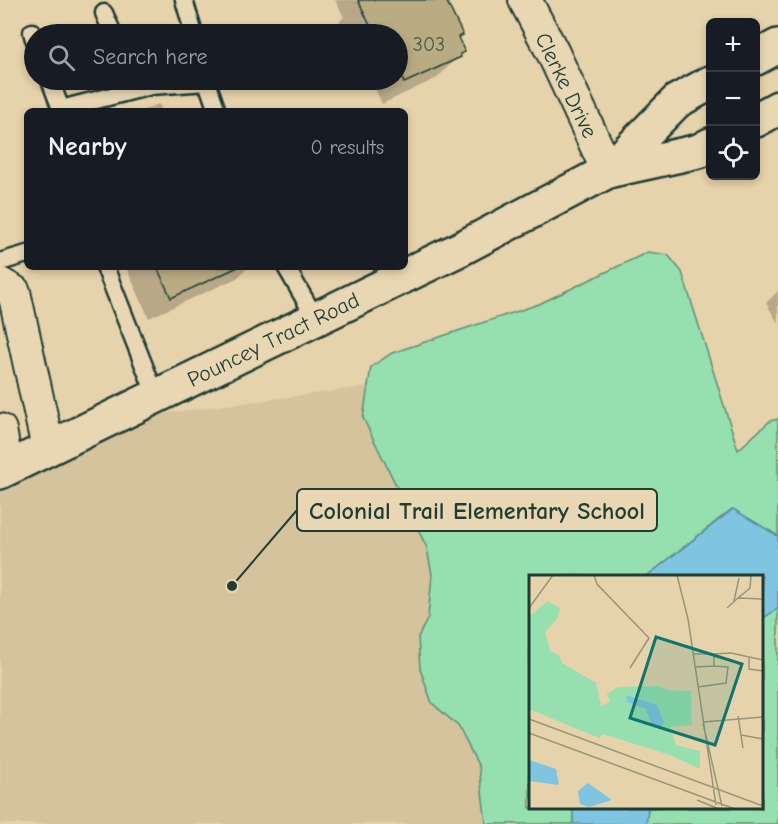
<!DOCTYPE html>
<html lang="en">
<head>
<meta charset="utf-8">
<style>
	body { margin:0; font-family:"Comic Neue",sans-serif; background:#20242c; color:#f1f3f6 }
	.controls { position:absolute; right:18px; top:18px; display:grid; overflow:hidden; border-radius:9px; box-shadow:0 3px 9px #0003 }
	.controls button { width:54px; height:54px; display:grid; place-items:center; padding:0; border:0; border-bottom:2px solid #363941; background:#171b24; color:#f1f3f6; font:30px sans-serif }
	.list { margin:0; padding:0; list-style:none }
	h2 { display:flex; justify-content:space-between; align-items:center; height:78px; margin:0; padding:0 24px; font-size:26px }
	h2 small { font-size:20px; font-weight:400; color:#9ea1a6 }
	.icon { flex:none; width:33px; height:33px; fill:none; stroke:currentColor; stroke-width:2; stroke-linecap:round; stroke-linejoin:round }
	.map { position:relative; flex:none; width:778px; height:824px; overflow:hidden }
	.search { position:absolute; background:#171b24; box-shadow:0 3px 9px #0003; left:24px; top:24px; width:384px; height:66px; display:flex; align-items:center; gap:15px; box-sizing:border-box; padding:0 21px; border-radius:33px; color:#9ea1a6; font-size:22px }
	.panel { position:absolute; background:#171b24; box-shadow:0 3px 9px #0003; left:24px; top:108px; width:384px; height:162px; border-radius:9px }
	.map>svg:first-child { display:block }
	.built { fill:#d4c39d }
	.green { fill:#96dfaf; stroke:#5a8e72; stroke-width:1.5 }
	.water { fill:#7fc4e0; stroke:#598e9b; stroke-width:1.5 }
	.shadow { fill:#0003 }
	.building { fill:#b9ab82; stroke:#1f3d34; stroke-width:1.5 }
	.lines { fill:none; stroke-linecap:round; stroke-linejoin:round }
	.service-casing { stroke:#1f3d34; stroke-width:21 }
	.minor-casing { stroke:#1f3d34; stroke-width:36 }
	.secondary-casing { stroke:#1f3d34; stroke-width:38 }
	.service { stroke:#e9d7b4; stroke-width:16 }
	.minor { stroke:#e9d7b4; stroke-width:32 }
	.secondary { stroke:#e9d7b4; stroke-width:33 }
	.labels { text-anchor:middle; stroke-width:6; stroke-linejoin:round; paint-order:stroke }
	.number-label { font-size:20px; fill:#465848 }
	.street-label { font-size:22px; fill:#1f3d34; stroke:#e9d7b4 }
	.inset-road { fill:none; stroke:#96967b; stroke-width:1.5 }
	.view { fill:#0f766e; fill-opacity:0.15; stroke:#0f766e; stroke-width:3 }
	.inset-edge { fill:none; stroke:#1f3d34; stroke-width:3 }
	.leader { fill:none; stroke:#1f3d34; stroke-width:2 }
	.callout-dot { fill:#1f3d34; stroke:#e9d7b4; stroke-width:2 }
	.callout { fill:#e9d7b4; stroke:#1f3d34; stroke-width:2 }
	.callout-label { font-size:24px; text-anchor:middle; font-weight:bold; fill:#1f3d34 }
</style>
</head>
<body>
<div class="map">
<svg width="778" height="824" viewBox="0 0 778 824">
	<rect width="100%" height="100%" fill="#e6d2ab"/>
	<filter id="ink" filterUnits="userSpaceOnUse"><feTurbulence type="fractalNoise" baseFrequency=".0167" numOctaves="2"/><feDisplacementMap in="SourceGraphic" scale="12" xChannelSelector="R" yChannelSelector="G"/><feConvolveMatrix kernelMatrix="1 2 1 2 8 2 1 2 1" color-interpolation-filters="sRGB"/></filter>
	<g filter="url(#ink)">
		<polygon class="built" points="395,383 509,824 0,824 0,471 48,448 159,414"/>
		<g class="green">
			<polygon points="648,252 668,255 682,272 738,450 770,421 778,419 778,536 732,509 647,576 530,576 530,808 573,808 573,824 486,824 479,767 458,726 432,703 420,669 418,637 428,618 432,575 427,548 363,418 371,367 392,353 539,304"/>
			<polygon points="778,608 778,824 646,824 648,808 762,808 762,619"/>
		</g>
		<g class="water">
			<polygon points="733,509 778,536 778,608 762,619 762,576 647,576"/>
			<polygon points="573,808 648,808 646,824 573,824"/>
		</g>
		<g class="shadow">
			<polygon points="335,0 445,0 461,35 457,38 463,51 437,78 382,104 372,82 369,84 367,80 398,80 398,34 343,34 338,23 344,17"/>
			<polygon points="159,104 162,111 142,111"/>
			<polygon points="126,267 248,267 237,278 149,318"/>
			<polygon points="778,291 778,323 766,303"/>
		</g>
		<g class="building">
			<polygon points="358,0 446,0 463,35 458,37 465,52 460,54 461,57 404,83 398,69 398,34 374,34"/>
			<polygon points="157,267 238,267 171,298"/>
		</g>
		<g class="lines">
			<defs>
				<g id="service">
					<polyline points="184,0 194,34"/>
					<polyline points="104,13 113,34"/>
					<polyline points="32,32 34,39"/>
					<polyline points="50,80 61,109"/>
					<polyline points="62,111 61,109 151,86 207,82 217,111"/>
					<polyline points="0,262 27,254"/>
					<polyline points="105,267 156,396"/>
					<polyline points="286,267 316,319"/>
				</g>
				<g id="minor">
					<polyline points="525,0 553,53 608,171"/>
					<polyline points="0,284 14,292 48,448"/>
					<polyline points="0,430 7,468"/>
				</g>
				<g id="secondary">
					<polyline points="756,58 778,46"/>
					<polyline points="756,120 778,108"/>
					<polyline points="608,171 677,101 710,83"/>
					<polyline points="0,472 460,249 608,171 699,151 710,145"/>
				</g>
			</defs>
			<use href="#service" class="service-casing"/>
			<use href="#minor" class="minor-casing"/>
			<use href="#secondary" class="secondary-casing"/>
			<use href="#service" class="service"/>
			<use href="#minor" class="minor"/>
			<use href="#secondary" class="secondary"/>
		</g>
	</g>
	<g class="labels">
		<g class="number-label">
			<text x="429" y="51">303</text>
		</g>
		<g class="street-label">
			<text transform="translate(567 85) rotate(64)" y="8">Clerke Drive</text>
			<text transform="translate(273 339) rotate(-26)" y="8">Pouncey Tract Road</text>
		</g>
	</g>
	<g transform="translate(529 575)">
		<rect width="234" height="234" fill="#e6d2ab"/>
		<path d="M 18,26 L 31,33 L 28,44 L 16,57 L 21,76 L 30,80 L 33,88 L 67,108 L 72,131 L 81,127 L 78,119 L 89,112 L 129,111 L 138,115 L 162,116 L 163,150 L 141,152 L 147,170 L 171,176 L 171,194 L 141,180 L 74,159 L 70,163 L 0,134 L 0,42 Z" fill="#96dfaf"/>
		<path d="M 97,120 L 128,130 L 135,148 L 130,153 L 123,151 L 117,134 L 98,127 ZM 0,185 L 27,194 L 30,210 L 0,206 ZM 59,208 L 66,213 L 83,225 L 60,232 L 51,229 L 49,216 Z" fill="#7fc4e0"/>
		<path class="inset-road" d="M 65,0 L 68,9 L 120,63 L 101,93M 148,0 L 159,44 L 187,230M 209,23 L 221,13 L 222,1M 205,26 L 210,3M 0,33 L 24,0M 198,33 L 209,23 L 234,24M 164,74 L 184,79 L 164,79M 184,79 L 202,78 L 234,85M 220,83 L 220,94 L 234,96M 166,92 L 185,91 L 185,79M 169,112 L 197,108 L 199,92 L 185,91M 209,141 L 214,173M 0,144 L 234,231M 174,147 L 234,142M 174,148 L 193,231M 0,158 L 206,234M 212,160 L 234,164M 168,225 L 190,234"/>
		<path class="view" d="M 127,62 L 213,89 L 186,170 L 101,143 Z"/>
		<rect width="234" height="234" class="inset-edge"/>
	</g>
	<path class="leader" d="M232 586L297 510"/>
	<circle class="callout-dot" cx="232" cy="586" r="6"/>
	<rect class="callout" x="297" y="489" width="360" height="42" rx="6"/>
	<g class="callout-label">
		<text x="477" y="519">Colonial Trail Elementary School</text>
	</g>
</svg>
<div class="controls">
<button>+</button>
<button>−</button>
<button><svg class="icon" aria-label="locate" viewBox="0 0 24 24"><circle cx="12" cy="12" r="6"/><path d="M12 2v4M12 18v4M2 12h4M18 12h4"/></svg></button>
</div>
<div class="search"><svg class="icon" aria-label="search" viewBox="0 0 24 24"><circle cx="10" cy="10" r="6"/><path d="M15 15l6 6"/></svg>Search here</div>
<section class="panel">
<h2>Nearby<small>0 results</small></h2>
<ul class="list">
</ul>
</section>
</div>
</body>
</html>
